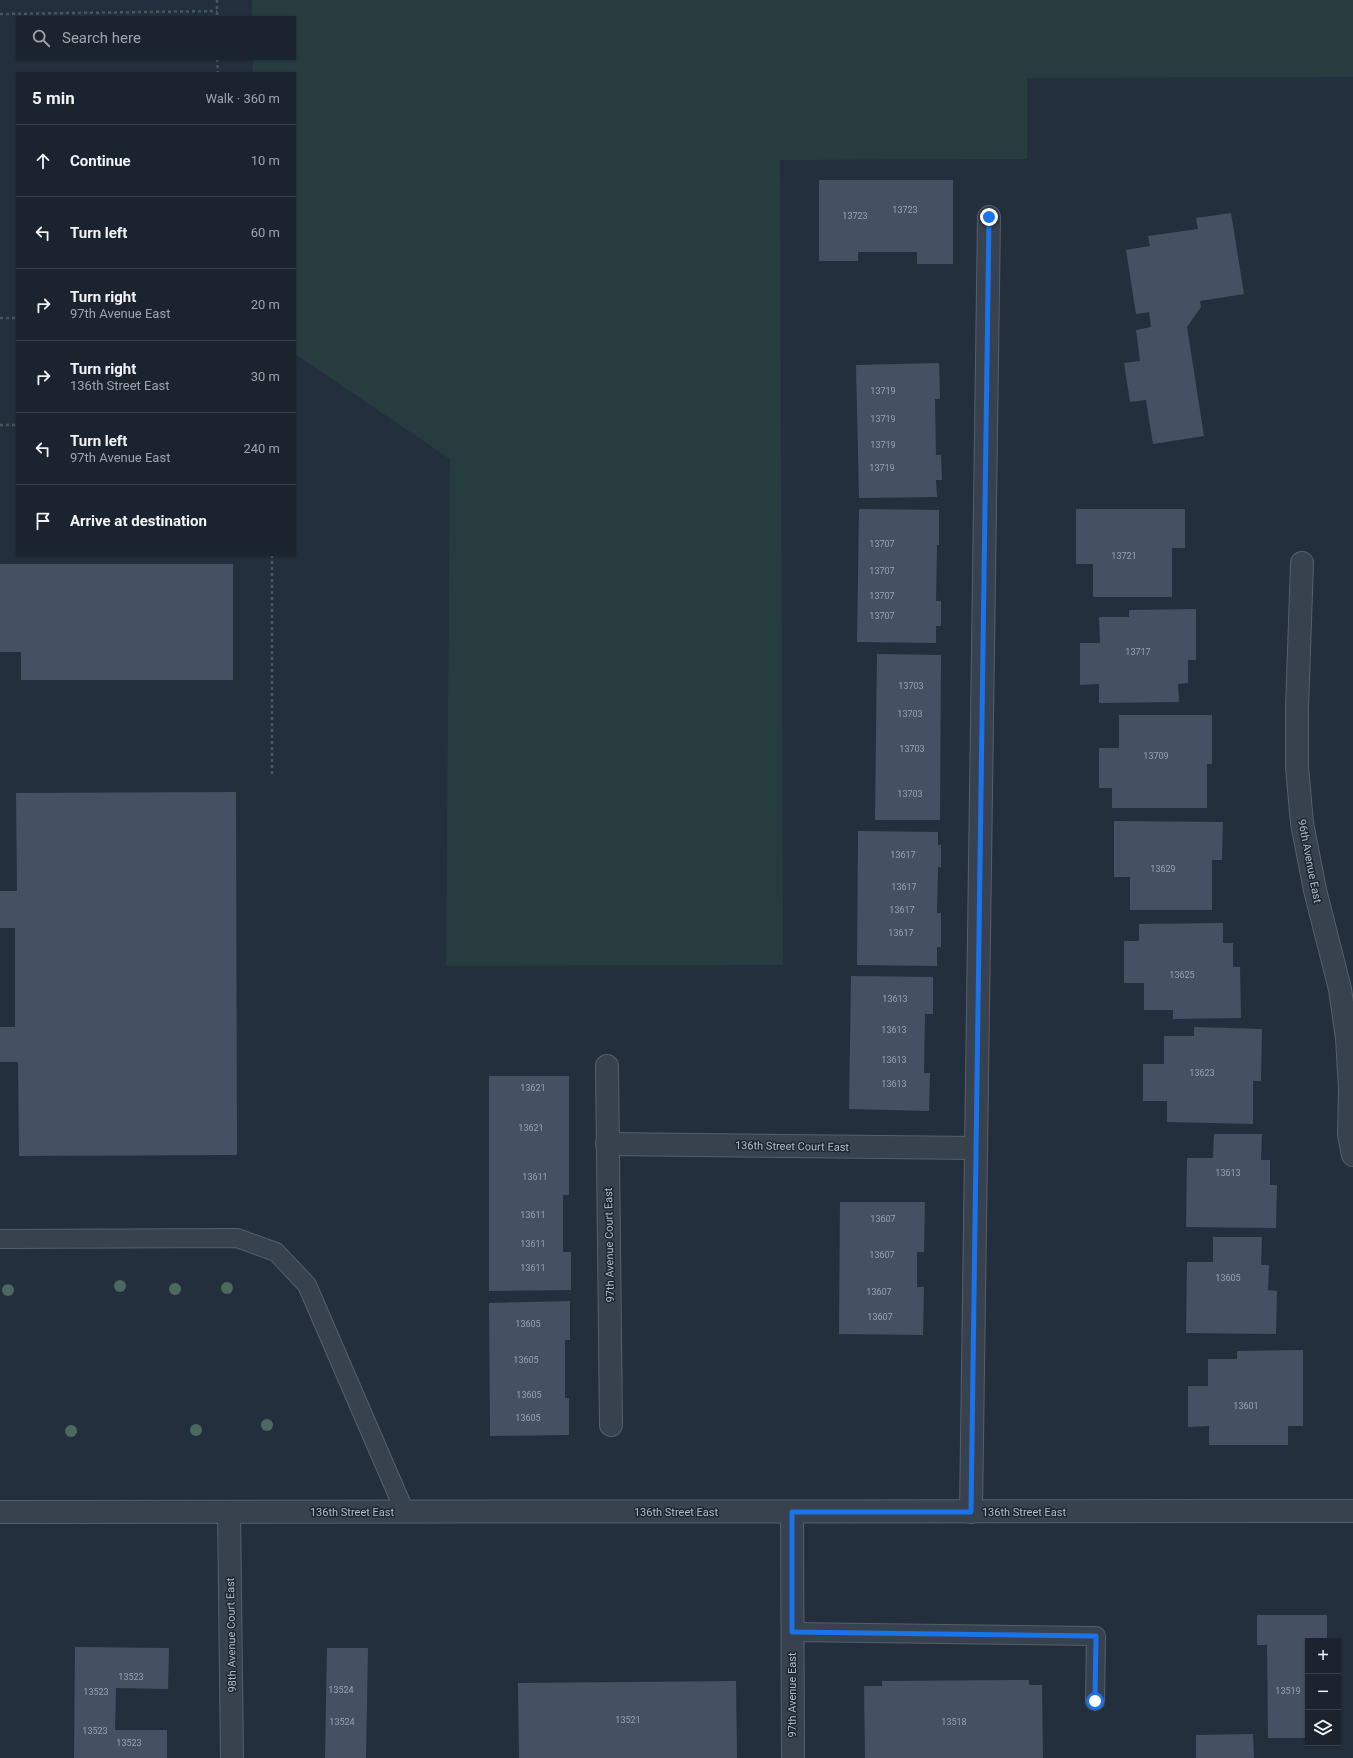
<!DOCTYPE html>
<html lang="en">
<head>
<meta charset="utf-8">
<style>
	body { margin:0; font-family:Roboto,sans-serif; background:#242b36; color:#f1f3f6 }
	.controls { position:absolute; right:12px; bottom:12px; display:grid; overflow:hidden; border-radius:0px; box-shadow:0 1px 3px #0004 }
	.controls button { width:36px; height:36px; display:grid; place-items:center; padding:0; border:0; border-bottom:1px solid #39404a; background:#1b232e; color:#f1f3f6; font:20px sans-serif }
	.stop { position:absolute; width:12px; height:12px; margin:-9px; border:3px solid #1a73e8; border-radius:50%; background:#fff }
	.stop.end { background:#1a73e8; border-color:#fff; box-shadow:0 1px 4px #0008 }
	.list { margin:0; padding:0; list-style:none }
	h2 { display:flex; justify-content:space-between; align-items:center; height:52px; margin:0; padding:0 16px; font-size:17px }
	h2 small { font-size:13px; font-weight:400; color:#a0a4aa }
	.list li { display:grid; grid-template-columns:26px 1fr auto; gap:12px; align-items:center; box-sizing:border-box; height:72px; padding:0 16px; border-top:1px solid #39404a }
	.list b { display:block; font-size:15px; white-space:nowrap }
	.list p { margin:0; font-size:13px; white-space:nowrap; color:#a0a4aa }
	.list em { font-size:13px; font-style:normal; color:#a0a4aa }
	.icon { flex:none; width:22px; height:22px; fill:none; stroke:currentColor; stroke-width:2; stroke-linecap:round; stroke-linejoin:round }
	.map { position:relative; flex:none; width:1353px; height:1758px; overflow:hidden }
	.search { position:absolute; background:#1b232e; box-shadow:0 1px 3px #0004; left:16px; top:16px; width:280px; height:44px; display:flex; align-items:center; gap:10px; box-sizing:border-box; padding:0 14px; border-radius:0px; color:#a0a4aa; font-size:15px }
	.panel { position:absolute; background:#1b232e; box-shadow:0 1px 3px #0004; left:16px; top:72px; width:280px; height:484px; border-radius:0px }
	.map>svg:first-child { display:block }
	.green { fill:#263c3f }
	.building { fill:#455162 }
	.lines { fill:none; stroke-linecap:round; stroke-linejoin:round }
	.service-casing { stroke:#565f6c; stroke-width:20 }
	.minor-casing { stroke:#565f6c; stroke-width:24 }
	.tertiary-casing { stroke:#565f6c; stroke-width:24 }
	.path { stroke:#44595c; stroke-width:2.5; stroke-dasharray:3 3; stroke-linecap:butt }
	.service { stroke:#38414e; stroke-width:18 }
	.minor { stroke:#38414e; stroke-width:22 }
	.tertiary { stroke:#38414e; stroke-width:22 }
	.tree { fill:#4b6a5d }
	.route { stroke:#1a73e8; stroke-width:5 }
	.labels { text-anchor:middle; stroke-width:3; stroke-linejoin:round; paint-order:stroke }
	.number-label { font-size:9px; fill:#98a1af }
	.street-label { font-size:11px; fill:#b4bcc9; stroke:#1d2633 }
</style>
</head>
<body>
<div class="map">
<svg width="1353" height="1758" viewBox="0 0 1353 1758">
	<rect width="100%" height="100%" fill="#242f3e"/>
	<polygon class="green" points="252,0 1353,0 1353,77 1027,78 1027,159 780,160 783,965 446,966 450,459 295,354 295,73 253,73 253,59 295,59 295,17 252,17"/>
	<g class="building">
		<polygon points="819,180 953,180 953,264 917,264 917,252 858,252 858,261 819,261"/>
		<polygon points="1231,213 1244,294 1200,301 1201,307 1187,327 1204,436 1153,444 1146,400 1130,402 1124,363 1140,361 1136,330 1151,327 1149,312 1136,314 1126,250 1150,246 1148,236 1198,229 1196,218"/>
		<polygon points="939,363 940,399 935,399 936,455 941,455 942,480 936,480 937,497 859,498 856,365"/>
		<polygon points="859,509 939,510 939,545 937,545 936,601 941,601 941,626 936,626 936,643 857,642"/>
		<polygon points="1076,509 1185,509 1185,548 1172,548 1172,597 1093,597 1093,564 1076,564"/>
		<polygon points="0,564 233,564 233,680 21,680 21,652 0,652"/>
		<polygon points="1196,609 1196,660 1188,660 1188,683 1178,684 1179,702 1099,703 1099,684 1080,685 1080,643 1100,643 1099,617 1129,617 1129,610"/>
		<polygon points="877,654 941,655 940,820 875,820"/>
		<polygon points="1119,715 1212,715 1212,764 1207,764 1207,808 1112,808 1112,788 1099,788 1099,748 1119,748"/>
		<polygon points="236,792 237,1155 19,1156 18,1062 0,1062 0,1027 15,1027 15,928 0,928 0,891 17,891 16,793"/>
		<polygon points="1114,821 1223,822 1222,860 1212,860 1212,910 1130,910 1130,877 1114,877"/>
		<polygon points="858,831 938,832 938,845 941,845 941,867 938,867 937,913 941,913 941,947 937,947 937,966 857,965"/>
		<polygon points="1223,923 1223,943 1233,943 1233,967 1240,967 1241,1018 1173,1019 1173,1010 1144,1010 1144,983 1124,983 1124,941 1139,941 1139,924"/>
		<polygon points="851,976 933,977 933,1014 925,1014 924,1073 930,1073 929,1111 849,1109"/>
		<polygon points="1194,1027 1262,1029 1261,1081 1253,1081 1253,1124 1167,1122 1167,1101 1143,1101 1143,1064 1164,1064 1164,1036 1194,1036"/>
		<polygon points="489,1076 569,1076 569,1195 563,1195 563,1252 571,1252 571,1290 489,1291"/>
		<polygon points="1214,1134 1262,1134 1261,1160 1270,1160 1270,1185 1277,1185 1276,1228 1186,1227 1187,1158 1213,1158"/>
		<polygon points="840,1202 925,1202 924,1252 917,1252 917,1287 924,1287 923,1335 839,1334"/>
		<polygon points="1213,1237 1262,1237 1261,1265 1269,1265 1268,1290 1277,1291 1276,1334 1186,1333 1187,1262 1213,1262"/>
		<polygon points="570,1301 570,1340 565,1340 565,1398 569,1398 569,1435 490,1436 489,1303"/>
		<polygon points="1303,1350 1303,1426 1288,1426 1288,1445 1209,1445 1209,1426 1188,1427 1188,1386 1208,1386 1208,1359 1237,1359 1237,1351"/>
		<polygon points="1257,1615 1327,1615 1327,1641 1308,1641 1308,1738 1268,1738 1267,1645 1257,1645"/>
		<polygon points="75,1647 169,1648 168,1689 116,1688 115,1730 167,1730 167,1758 74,1758"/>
		<polygon points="327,1648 368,1648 366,1758 325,1758"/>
		<polygon points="1029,1680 1029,1685 1042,1685 1043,1758 865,1758 864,1686 882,1686 882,1681"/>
		<polygon points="736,1681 737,1758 519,1758 518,1683"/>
		<polygon points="1253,1734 1254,1758 1196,1758 1196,1735"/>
	</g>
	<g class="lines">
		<defs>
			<g id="service">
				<polyline points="0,1239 237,1238 276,1252 307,1285 405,1512"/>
				<polyline points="792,1632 1096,1636 1095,1701"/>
			</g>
			<g id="minor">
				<polyline points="1302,563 1297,709 1297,767 1302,823 1315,890 1340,989 1347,1038 1350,1089 1349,1135 1353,1155"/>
				<polyline points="607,1066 611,1425"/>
				<polyline points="607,1144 976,1148"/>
				<polyline points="229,1512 232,1758"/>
				<polyline points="792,1512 793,1758"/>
				<polyline points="971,1512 989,217"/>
			</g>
			<polyline id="tertiary" points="0,1512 1353,1511"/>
		</defs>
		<use href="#service" class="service-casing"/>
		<use href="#minor" class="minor-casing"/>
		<use href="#tertiary" class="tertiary-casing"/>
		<g class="path">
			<polyline points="217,0 217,17"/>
			<polyline points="0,14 217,11"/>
			<polyline points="217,59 218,73"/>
			<polyline points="0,318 17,318"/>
			<polyline points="0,425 17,425"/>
			<polyline points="272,555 272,776"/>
		</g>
		<use href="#service" class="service"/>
		<use href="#minor" class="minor"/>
		<use href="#tertiary" class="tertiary"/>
	</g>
	<g class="tree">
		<circle cx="120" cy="1286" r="6"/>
		<circle cx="227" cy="1288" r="6"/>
		<circle cx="175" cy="1289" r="6"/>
		<circle cx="8" cy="1290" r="6"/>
		<circle cx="267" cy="1425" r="6"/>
		<circle cx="196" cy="1430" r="6"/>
		<circle cx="71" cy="1431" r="6"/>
	</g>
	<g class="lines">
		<polyline class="route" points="989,217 971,1512 792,1512 792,1632 1096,1636 1095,1701"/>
	</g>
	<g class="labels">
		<g class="number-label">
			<text x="905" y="213">13723</text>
			<text x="855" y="219">13723</text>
			<text x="883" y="394">13719</text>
			<text x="883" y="422">13719</text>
			<text x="883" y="448">13719</text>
			<text x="882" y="471">13719</text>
			<text x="882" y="547">13707</text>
			<text x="1124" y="559">13721</text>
			<text x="882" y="574">13707</text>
			<text x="882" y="599">13707</text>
			<text x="882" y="619">13707</text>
			<text x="1138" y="655">13717</text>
			<text x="911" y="689">13703</text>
			<text x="910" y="717">13703</text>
			<text x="912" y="752">13703</text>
			<text x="1156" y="759">13709</text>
			<text x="910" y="797">13703</text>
			<text x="903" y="858">13617</text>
			<text x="1163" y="872">13629</text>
			<text x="904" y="890">13617</text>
			<text x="902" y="913">13617</text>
			<text x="901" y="936">13617</text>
			<text x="1182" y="978">13625</text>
			<text x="895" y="1002">13613</text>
			<text x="894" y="1033">13613</text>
			<text x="894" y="1063">13613</text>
			<text x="1202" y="1076">13623</text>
			<text x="894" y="1087">13613</text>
			<text x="533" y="1091">13621</text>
			<text x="531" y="1131">13621</text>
			<text x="1228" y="1176">13613</text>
			<text x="535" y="1180">13611</text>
			<text x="533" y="1218">13611</text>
			<text x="883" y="1222">13607</text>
			<text x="533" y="1247">13611</text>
			<text x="882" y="1258">13607</text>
			<text x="533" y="1271">13611</text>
			<text x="1228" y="1281">13605</text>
			<text x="879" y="1295">13607</text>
			<text x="880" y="1320">13607</text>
			<text x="528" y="1327">13605</text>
			<text x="526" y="1363">13605</text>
			<text x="529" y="1398">13605</text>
			<text x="1246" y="1409">13601</text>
			<text x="528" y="1421">13605</text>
			<text x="131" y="1680">13523</text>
			<text x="341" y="1693">13524</text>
			<text x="1288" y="1694">13519</text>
			<text x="96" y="1695">13523</text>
			<text x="628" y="1723">13521</text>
			<text x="342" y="1725">13524</text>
			<text x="954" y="1725">13518</text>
			<text x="95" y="1734">13523</text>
			<text x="129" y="1746">13523</text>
		</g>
		<g class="street-label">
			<text transform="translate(1310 861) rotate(79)" y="4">96th Avenue East</text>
			<text transform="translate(792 1146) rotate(1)" y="4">136th Street Court East</text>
			<text transform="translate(609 1245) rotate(-91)" y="4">97th Avenue Court East</text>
			<text x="352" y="1516">136th Street East</text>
			<text x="676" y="1516">136th Street East</text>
			<text x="1024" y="1516">136th Street East</text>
			<text transform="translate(231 1635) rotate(-91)" y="4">98th Avenue Court East</text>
			<text transform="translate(792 1695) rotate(-90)" y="4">97th Avenue East</text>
		</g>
	</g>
</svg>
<div class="controls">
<button>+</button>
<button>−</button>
<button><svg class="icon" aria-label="layers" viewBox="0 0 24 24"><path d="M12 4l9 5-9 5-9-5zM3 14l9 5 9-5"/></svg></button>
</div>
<div class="stop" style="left:1095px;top:1701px"></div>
<div class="stop end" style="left:989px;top:217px"></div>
<div class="search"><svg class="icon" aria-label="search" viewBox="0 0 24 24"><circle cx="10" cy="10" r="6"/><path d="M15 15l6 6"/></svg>Search here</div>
<section class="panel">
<h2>5 min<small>Walk · 360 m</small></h2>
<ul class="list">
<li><svg class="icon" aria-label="ahead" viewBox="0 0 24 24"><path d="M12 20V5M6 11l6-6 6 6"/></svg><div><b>Continue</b></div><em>10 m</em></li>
<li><svg class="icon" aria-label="left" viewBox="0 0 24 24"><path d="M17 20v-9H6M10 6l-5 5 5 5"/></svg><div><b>Turn left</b></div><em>60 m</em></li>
<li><svg class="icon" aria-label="right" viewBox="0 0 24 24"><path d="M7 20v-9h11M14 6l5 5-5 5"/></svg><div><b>Turn right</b><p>97th Avenue East</p></div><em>20 m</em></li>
<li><svg class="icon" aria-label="right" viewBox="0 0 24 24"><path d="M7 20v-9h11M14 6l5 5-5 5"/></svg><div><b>Turn right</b><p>136th Street East</p></div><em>30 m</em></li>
<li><svg class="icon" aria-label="left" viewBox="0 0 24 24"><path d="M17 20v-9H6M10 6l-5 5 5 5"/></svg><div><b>Turn left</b><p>97th Avenue East</p></div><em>240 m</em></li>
<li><svg class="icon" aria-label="arrive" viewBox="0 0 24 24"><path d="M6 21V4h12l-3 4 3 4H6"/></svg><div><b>Arrive at destination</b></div></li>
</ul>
</section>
</div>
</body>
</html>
